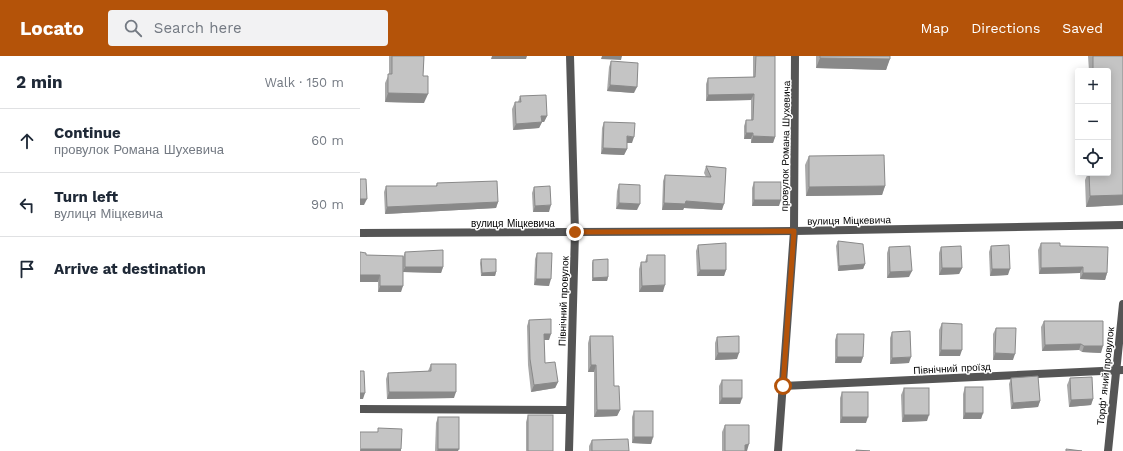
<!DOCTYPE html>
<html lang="en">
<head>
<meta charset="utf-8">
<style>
	body { margin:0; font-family:"Work Sans",sans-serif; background:#f2f2f3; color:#1f2937 }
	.controls { position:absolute; right:12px; top:12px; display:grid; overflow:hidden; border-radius:4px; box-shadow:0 2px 10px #0003 }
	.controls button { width:36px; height:36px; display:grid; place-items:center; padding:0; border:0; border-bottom:1px solid #e0e1e3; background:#fff; color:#1f2937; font:20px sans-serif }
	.stop { position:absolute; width:12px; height:12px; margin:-9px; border:3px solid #b45309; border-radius:50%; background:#fff }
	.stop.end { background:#b45309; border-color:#fff; box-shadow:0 1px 4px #0008 }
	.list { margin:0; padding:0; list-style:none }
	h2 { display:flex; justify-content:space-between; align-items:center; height:52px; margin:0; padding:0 16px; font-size:17px }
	h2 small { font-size:13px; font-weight:400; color:#747a83 }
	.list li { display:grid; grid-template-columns:26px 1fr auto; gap:12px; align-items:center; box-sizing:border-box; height:64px; padding:0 16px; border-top:1px solid #e0e1e3 }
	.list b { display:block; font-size:15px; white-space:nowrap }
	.list p { margin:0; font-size:13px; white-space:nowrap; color:#747a83 }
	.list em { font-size:13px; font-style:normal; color:#747a83 }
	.icon { flex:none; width:22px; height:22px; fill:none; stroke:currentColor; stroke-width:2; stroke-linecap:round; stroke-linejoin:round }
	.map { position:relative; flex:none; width:763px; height:395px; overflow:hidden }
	header { display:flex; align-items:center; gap:24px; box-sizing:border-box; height:56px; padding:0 20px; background:#b45309; color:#fff }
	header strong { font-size:19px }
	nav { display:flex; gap:22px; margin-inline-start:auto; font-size:14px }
	.search { width:280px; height:36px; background:#f2f2f3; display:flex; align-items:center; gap:10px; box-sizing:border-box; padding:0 14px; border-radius:4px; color:#747a83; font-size:15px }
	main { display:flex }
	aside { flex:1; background:#fff }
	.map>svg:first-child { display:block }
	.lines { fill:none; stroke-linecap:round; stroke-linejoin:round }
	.minor { stroke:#555; stroke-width:8 }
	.wall { fill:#a9a9a9 }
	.shaded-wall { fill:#898989 }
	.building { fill:#c4c4c4; stroke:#898989 }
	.route { stroke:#b45309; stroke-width:5 }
	.labels { text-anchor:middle; stroke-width:3; stroke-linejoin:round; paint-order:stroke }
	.street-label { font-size:10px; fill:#000; stroke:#fff }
</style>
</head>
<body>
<header>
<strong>Locato</strong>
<div class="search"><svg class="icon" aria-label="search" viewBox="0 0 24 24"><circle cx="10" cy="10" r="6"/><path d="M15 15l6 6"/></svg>Search here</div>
<nav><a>Map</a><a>Directions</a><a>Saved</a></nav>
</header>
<main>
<aside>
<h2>2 min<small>Walk · 150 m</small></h2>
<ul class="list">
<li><svg class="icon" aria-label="ahead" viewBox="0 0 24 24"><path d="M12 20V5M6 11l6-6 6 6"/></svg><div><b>Continue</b><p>провулок Романа Шухевича</p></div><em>60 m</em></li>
<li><svg class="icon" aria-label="left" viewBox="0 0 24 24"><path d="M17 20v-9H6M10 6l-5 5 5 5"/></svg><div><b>Turn left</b><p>вулиця Міцкевича</p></div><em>90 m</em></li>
<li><svg class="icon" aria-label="arrive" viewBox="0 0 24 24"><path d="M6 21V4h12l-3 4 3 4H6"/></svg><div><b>Arrive at destination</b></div></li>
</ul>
</aside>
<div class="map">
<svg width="763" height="395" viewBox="0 0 763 395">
	<rect width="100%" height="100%" fill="#fff"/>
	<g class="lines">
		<g class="minor">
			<polyline points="0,177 434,175 763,169"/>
			<polyline points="423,330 763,314"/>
			<polyline points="0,353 209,354"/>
			<polyline points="209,395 215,176 210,0"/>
			<polyline points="418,395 434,175 435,0"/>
			<polyline points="748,395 763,248"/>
		</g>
	</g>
	<g class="wall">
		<polygon points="29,0 64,0 63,20 64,47 25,46 25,27 29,18"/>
		<polygon points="393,0 415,0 415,81 413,87 391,87 391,83 384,83 384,70 386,64 391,64 391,44 346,45 346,28 348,22 393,21"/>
		<polygon points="456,0 530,0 526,14 456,12"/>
		<polygon points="728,0 763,0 763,149 726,151 725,124 728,117 748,117 748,15 729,15"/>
		<polygon points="251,5 274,37 247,35 249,11"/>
		<polygon points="160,40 187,60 184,66 182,66 179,72 153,74 152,53 155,46 158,46"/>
		<polygon points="244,66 272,87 267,87 267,93 264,99 241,98 242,72"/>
		<polygon points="449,100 525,130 522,139 446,140 445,109"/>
		<polygon points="346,110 366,112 362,154 324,152 323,154 302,154 303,125 305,119 346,121 344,117"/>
		<polygon points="394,126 419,150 392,150 392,132"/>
		<polygon points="77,127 138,146 136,152 25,158 24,136 26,130 76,130"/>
		<polygon points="259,128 277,154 256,153 257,135"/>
		<polygon points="174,131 189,156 173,156 172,137"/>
		<polygon points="478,185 505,208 503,213 478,215 476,190"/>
		<polygon points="681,187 700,190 747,217 745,224 720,223 720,217 679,218 678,194"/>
		<polygon points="338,189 366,214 364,220 337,220 336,195"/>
		<polygon points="631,190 648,219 630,220 629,196"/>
		<polygon points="529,191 549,221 527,222 527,197"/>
		<polygon points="581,191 602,212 599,218 579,219 579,197"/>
		<polygon points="45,196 83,211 81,217 43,216 41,236 18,236 18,226 0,226 6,199 43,201"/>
		<polygon points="177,197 189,230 174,229 175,203"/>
		<polygon points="287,199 303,236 279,236 279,213 281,206 285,206"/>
		<polygon points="121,203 136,216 135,220 121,220 120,207"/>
		<polygon points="233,204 248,221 247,225 232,225 232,207"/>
		<polygon points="169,264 189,284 184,284 185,307 198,326 195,332 171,336 168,309 167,270"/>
		<polygon points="684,265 741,297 722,296 719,294 682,295 681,271"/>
		<polygon points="582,267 600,300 579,300 579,274"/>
		<polygon points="636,272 653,304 633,304 633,278"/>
		<polygon points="532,276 549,307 530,308 530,282"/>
		<polygon points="477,278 503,301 501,307 475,307 475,284"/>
		<polygon points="230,280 254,330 260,354 257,360 234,361 234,316 228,316 228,287"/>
		<polygon points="357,281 377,303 355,304 355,287"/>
		<polygon points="71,308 94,342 27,343 26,323 28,317 68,315"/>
		<polygon points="651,322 680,345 678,351 651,353 649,328"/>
		<polygon points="710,322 733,343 731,349 709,351 707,329"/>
		<polygon points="362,324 382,342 380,348 359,348 359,330"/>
		<polygon points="605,331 623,357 621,363 603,363 603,338"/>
		<polygon points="544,332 567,365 542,366 541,339"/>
		<polygon points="482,336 506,367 480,367 480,342"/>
		<polygon points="274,355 293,381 291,388 272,387 272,361"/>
		<polygon points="168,359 193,395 166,395 166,366"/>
		<polygon points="78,361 98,395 75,395 76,367"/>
		<polygon points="365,369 387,395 362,395 362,376"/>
		<polygon points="232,384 269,395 229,395 229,390"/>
	</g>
	<g class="shaded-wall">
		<polygon points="132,0 167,0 166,3 131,3"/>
		<polygon points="242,0 262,0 261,4 241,3"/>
		<polygon points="460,2 530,3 526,14 456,12"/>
		<polygon points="250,29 277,31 274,37 247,35"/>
		<polygon points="28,37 68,38 64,47 25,46"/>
		<polygon points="394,38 391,44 346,45 348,39"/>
		<polygon points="181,60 187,60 184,66 179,66"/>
		<polygon points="182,66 179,72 153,74 156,68"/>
		<polygon points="386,77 393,77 391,83 384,83"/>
		<polygon points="267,80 274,81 272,87 265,87"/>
		<polygon points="393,80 415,81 413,87 391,87"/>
		<polygon points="243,92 267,93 264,99 241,98"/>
		<polygon points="525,130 522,139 446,140 449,131"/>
		<polygon points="763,139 763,149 726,151 730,140"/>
		<polygon points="0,143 7,143 4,149 0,149"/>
		<polygon points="394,144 421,144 419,150 392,150"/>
		<polygon points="326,145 364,148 362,154 324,152 323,154 302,154 304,147"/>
		<polygon points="138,146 136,152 25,158 27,151"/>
		<polygon points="259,147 280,148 277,154 256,153"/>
		<polygon points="191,149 189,156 173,156 175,150"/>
		<polygon points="505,208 503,213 478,215 479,210"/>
		<polygon points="45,211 83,211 81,217 43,216"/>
		<polygon points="723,211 720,217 679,218 681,212"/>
		<polygon points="582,212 602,212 599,218 579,219"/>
		<polygon points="632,213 650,213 648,219 630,220"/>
		<polygon points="340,214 366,214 364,220 337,220"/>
		<polygon points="552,215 549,221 527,222 530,216"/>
		<polygon points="136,216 135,220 121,220 122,217"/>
		<polygon points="723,217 747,217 745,224 720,223"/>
		<polygon points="0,219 20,219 18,226 0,226"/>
		<polygon points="248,221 247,225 232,225 233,222"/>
		<polygon points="176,223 191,223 189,230 174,229"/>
		<polygon points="305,229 303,236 279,236 282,230"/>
		<polygon points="20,230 43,230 41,236 18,236"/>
		<polygon points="184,278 191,278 189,284 181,284"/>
		<polygon points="721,288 719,294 682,295 685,289"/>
		<polygon points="724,290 743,290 741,297 722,296"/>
		<polygon points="581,294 602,294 600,300 579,300"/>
		<polygon points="358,297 379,297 377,303 355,304"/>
		<polygon points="635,297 655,298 653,304 633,304"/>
		<polygon points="477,301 503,301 501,307 475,307"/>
		<polygon points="551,301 549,307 530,308 532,302"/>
		<polygon points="231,309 236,309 234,316 228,316"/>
		<polygon points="198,326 195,332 171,336 174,329"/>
		<polygon points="29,336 96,336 94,342 27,343"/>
		<polygon points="0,337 5,337 3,343 0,343"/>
		<polygon points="362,342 382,342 380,348 359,348"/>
		<polygon points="733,343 731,349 709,351 711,344"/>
		<polygon points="680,345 678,351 651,353 653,347"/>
		<polygon points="237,354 260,354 257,360 234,361"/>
		<polygon points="605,357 623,357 621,363 603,363"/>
		<polygon points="544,359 569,359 567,365 542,366"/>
		<polygon points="482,361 508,361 506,367 480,367"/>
		<polygon points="274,381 293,381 291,388 272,387"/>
		<polygon points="389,388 387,395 383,395 385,389"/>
		<polygon points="1,393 41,393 41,395 0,395"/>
		<polygon points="78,393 99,393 98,395 77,395"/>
	</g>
	<g class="building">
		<polygon points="32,0 64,0 63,20 68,20 68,38 28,37 28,18 32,18"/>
		<polygon points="396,0 415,0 415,81 393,80 393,77 386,77 386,64 393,64 394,38 348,39 348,22 395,21"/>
		<polygon points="460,0 530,0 530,3 460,2"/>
		<polygon points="733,0 763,0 763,139 730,140 729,117 748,117 748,15 733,15"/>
		<polygon points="251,5 278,7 277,31 250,29"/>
		<polygon points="186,39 187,60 181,60 182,66 156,68 155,46 161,46 160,40"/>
		<polygon points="244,66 275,67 274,81 267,80 267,93 243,92"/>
		<polygon points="524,99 525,130 449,131 449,100"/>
		<polygon points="346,110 366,112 364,148 326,145 325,148 304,147 305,119 351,121"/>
		<polygon points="0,123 6,123 7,143 0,143"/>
		<polygon points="137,125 138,146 27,151 26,130 77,130 77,127"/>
		<rect x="394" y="126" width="27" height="18"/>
		<polygon points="259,128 280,129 280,148 259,147"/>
		<polygon points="190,130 191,149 175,150 174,131"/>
		<polygon points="478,185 503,188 505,208 479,210"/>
		<polygon points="366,187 366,214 340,214 338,189"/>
		<polygon points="681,187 700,187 700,190 748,191 747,217 723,217 723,211 681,212"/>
		<polygon points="649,189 650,213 632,213 631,190"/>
		<polygon points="550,190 552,215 530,216 529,191"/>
		<polygon points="601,190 602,212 582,212 581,191"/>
		<polygon points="83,194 83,211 45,211 45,196"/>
		<polygon points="0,196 6,197 6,199 43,200 43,230 20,230 20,219 0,219"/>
		<polygon points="177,197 192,197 191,223 176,223"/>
		<polygon points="287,199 305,199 305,229 282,230 281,206 287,206"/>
		<polygon points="121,203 136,203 136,216 122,217"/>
		<polygon points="248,203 248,221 233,222 233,204"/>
		<polygon points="191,263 191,278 184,278 185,307 195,306 198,326 174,329 170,303 169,264"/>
		<polygon points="684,265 743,265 743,290 724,290 721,288 685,289"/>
		<polygon points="582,267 602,268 602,294 581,294"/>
		<polygon points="636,272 656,272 655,298 635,297"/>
		<polygon points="550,275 551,301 532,302 532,276"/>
		<polygon points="477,278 504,278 503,301 477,301"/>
		<polygon points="230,280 253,280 254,330 259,330 260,354 237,354 236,309 231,309"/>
		<polygon points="379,280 379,297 358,297 357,281"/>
		<polygon points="71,308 96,308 96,336 29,336 28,317 71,315"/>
		<polygon points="0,315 4,315 5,337 0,337"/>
		<polygon points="678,320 680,345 653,347 651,322"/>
		<polygon points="732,321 733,343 711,344 710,322"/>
		<rect x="362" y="324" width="20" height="18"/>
		<rect x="605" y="331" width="18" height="26"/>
		<rect x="544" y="332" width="25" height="27"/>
		<rect x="482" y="336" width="26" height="25"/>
		<rect x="274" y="355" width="19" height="26"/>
		<rect x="168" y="359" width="25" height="36"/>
		<rect x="78" y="361" width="21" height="32"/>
		<polygon points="365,369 389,369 389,388 385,389 385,395 365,395"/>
		<polygon points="18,372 42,373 41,393 1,393 1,395 0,395 0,376 18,376"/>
		<polygon points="268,383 269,395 232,395 232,384"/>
		<polygon points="706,393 722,395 706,395"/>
		<polygon points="496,394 510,395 496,395"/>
	</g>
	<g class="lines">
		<polyline class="route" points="215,176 434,175 423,330"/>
	</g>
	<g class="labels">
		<g class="street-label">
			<text transform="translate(425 90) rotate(-89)" y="4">провулок Романа Шухевича</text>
			<text transform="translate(489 164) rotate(-1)" y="4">вулиця Міцкевича</text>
			<text x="153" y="171">вулиця Міцкевича</text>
			<text transform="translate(203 245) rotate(-88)" y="4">Північний провулок</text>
			<text transform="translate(592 312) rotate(-3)" y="4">Північний проїзд</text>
			<text transform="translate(745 320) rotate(-84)" y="4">Торфʼяний провулок</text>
		</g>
	</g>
</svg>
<div class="controls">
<button>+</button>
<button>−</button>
<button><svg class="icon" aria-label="locate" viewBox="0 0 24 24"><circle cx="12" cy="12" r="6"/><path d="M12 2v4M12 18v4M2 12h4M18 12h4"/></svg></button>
</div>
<div class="stop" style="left:423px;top:330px"></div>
<div class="stop end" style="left:215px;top:176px"></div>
</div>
</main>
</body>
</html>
